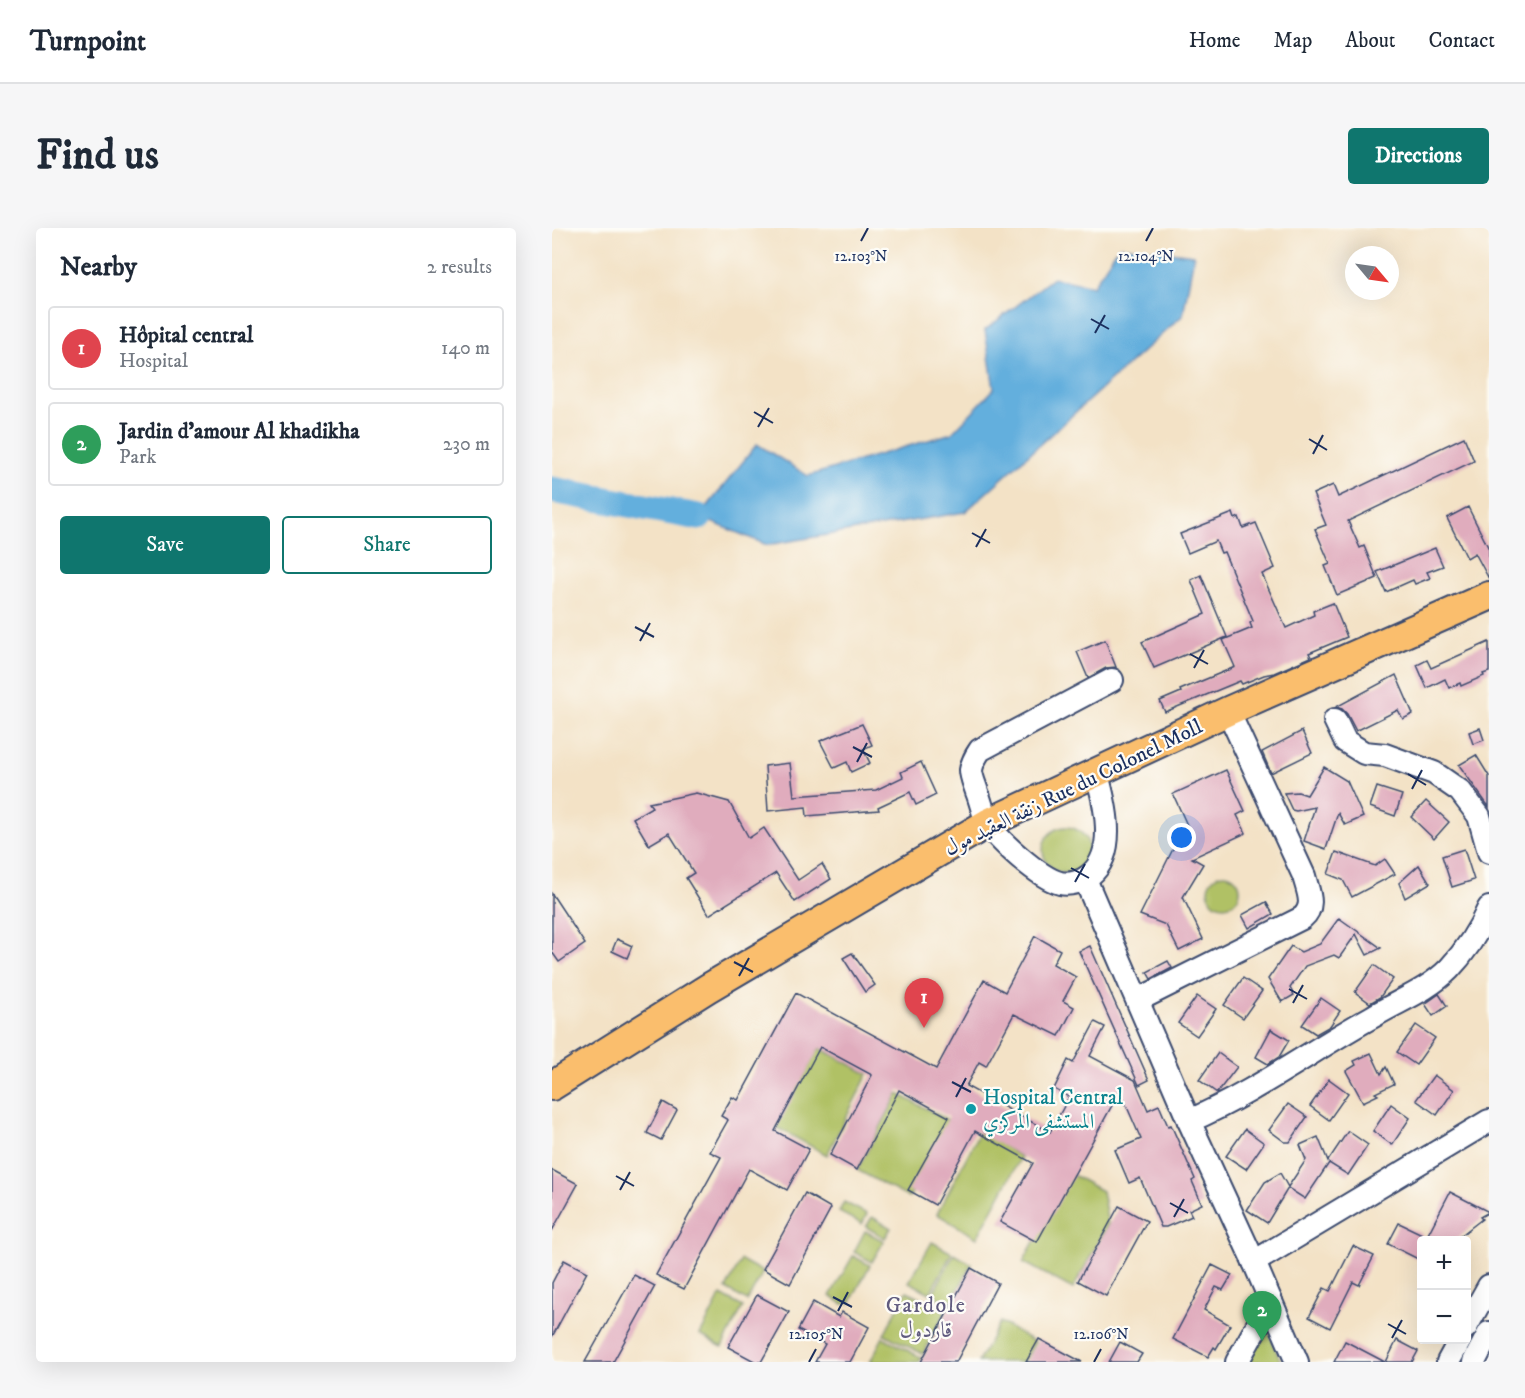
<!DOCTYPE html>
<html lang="en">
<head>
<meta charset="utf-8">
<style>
	body { margin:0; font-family:"IM FELL DW Pica",Amiri,serif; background:#f6f6f7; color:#1f2937 }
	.controls { position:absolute; right:18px; bottom:18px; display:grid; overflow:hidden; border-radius:6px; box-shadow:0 6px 24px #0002 }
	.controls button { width:54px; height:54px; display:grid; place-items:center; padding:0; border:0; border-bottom:2px solid #e0e1e3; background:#fff; color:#1f2937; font:30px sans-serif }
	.compass { position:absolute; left:793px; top:18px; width:54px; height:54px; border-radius:50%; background:#fff; box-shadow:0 6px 24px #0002; rotate:119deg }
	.you { position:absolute; left:630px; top:610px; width:21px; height:21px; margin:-15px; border:4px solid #fff; border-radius:50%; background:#1a73e8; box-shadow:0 0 0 9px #1a73e833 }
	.badge { display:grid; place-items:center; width:39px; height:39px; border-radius:50%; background:#0f766e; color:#fff; font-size:20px; font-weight:700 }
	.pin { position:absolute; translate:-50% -50px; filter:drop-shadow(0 2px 3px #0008) }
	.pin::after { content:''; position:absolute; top:32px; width:21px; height:18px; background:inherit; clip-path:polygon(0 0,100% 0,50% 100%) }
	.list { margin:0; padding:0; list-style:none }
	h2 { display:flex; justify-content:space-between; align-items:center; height:78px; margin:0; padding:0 24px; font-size:26px }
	h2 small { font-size:20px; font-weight:400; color:#747a83 }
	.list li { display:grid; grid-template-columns:39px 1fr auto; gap:18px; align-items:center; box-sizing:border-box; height:84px; margin:0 12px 12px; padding:0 12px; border:2px solid #e0e1e3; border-radius:6px }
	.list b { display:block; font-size:22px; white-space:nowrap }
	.list p { margin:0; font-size:20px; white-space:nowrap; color:#747a83 }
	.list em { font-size:20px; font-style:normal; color:#747a83 }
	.actions { display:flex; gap:12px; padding:18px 24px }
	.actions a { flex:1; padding:14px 0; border:2px solid #0f766e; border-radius:6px; text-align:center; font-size:21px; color:#0f766e }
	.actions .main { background:#0f766e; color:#fff }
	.map { position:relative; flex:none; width:937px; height:1134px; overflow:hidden; border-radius:6px }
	header { display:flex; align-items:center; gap:36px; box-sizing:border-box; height:84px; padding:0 30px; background:#fff; border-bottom:2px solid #e0e1e3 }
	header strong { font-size:28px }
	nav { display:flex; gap:33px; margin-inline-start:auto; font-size:21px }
	.intro { display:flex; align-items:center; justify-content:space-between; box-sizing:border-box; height:144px; padding:0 36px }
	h1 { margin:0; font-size:42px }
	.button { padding:15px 27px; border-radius:6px; background:#0f766e; color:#fff; font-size:21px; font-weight:700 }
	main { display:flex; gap:36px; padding:0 36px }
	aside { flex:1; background:#fff; border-radius:6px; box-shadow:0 6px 24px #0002 }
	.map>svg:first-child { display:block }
	.green { fill:#b0c165; stroke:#667862; stroke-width:1.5 }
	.water { fill:#64afdd; stroke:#406f9e; stroke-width:1.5 }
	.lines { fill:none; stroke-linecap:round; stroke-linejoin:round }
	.river { stroke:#64afdd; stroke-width:27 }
	.building { fill:#e0acbd }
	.minor-casing { stroke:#3b4a6e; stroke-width:26 }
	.major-casing { stroke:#3b4a6e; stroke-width:32 }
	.minor { stroke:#fff; stroke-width:22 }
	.major { stroke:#fabe6d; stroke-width:28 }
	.ticks { fill:none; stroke:#1b2f5e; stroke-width:2 }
	.culture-dot { fill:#0f9aa8; stroke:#fdfcf7; stroke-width:2 }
	.labels { text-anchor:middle; stroke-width:4.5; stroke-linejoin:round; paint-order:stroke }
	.street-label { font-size:21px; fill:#1b2f5e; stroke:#fdfcf7 }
	.culture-label { font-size:21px; fill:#0d838f; stroke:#fdfcf7; text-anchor:start }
	.neighbourhood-label { font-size:22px; letter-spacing:1.5px; fill:#605b7f; stroke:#fdfcf7 }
	.ticks-label { font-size:15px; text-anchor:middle; fill:#1b2f5e; stroke:#fdfcf7; stroke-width:4.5; stroke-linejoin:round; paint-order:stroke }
</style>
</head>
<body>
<header>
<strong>Turnpoint</strong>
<nav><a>Home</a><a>Map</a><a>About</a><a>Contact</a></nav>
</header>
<div class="intro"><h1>Find us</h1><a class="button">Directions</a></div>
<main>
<aside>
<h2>Nearby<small>2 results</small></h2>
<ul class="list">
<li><span class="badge" style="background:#e0444e">1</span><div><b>Hôpital central</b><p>Hospital</p></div><em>140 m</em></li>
<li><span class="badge" style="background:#2e9e5b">2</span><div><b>Jardin d'amour Al khadikha</b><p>Park</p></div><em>230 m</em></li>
</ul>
<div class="actions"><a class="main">Save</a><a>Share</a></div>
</aside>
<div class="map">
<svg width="937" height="1134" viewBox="0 0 937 1134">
	<rect width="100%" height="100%" fill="#fdfcf7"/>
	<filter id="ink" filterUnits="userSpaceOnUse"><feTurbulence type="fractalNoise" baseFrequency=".0167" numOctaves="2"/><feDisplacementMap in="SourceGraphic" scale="12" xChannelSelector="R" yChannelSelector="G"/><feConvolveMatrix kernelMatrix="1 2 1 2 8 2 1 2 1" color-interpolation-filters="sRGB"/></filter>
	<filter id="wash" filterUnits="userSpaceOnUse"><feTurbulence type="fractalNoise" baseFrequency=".008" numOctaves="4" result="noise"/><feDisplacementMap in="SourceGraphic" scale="24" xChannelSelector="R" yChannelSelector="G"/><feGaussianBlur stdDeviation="1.35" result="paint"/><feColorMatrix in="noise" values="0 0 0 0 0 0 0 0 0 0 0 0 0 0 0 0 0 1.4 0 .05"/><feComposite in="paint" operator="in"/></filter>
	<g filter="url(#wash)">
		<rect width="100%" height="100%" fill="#f3e2c6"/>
		<g class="green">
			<circle cx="514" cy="622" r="23"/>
			<circle cx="672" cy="662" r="16"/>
			<polygon points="267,820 316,846 275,927 224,899"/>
			<polygon points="346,866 398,893 357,970 305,942"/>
			<polygon points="428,903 469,929 425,1010 385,986"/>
			<polygon points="519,946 550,963 556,996 521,1061 471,1034"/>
			<polygon points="292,974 315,986 310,996 287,984"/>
			<polygon points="320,989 339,1000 333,1010 314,999"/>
			<polygon points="313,1003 332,1013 320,1034 302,1024"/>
			<polygon points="380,1014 400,1025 378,1065 357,1054"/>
			<polygon points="402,1026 420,1036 398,1076 380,1067"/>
			<polygon points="301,1028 318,1037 298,1075 291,1076 278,1068"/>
			<polygon points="189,1032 211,1044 195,1073 174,1061"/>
			<polygon points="355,1063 394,1083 371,1126 332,1106"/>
			<polygon points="169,1067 191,1079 170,1119 148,1107"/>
			<polygon points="711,1091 729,1134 689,1134"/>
			<polygon points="448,1094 483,1114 472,1134 426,1134"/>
			<polygon points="331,1109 370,1130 367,1134 318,1134"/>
		</g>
		<polygon class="water" points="567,18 642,27 631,87 413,284 215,317 147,289 205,216 256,248 400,205 442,161 433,102 501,50 541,58"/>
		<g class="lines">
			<polyline class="river" points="0,262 147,289"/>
		</g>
		<g id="blocks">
			<g class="building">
				<polygon points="912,209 922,233 796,293 808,320 812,318 825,350 785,367 773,338 778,336 763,301 774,297 761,266 781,257 786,269"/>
				<polygon points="916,279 937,321 937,351 923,325 915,330 895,290"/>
				<polygon points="681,285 683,291 687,289 691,300 704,295 723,340 710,346 734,400 762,387 761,383 781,375 795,409 757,425 759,429 722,445 712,447 690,456 688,453 613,484 608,473 629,464 628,462 683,439 671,412 700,400 698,395 701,393 672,324 669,325 664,313 636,325 628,306"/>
				<polygon points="883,320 891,338 875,344 878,350 863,356 861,352 834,364 825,344"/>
				<polygon points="649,347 675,409 602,440 590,414 653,386 639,352"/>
				<polygon points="553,412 564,439 554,440 536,450 525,424"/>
				<polygon points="937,414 937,444 931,446 932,448 909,458 908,455 897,460 893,451 875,460 865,437 875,432 879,440"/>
				<polygon points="844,447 861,486 851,491 846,482 804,503 795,486 790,481 784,479"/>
				<polygon points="310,496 320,517 311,521 318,535 299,544 295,534 282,540 268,513"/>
				<polygon points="928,500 932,512 921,516 917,504"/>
				<polygon points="750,503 760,525 719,545 710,524"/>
				<polygon points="924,527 937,548 937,579 907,537"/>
				<polygon points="369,534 384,567 364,577 358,564 326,579 327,582 255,588 254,579 216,583 213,538 238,535 242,568 324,562 351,549 349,544"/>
				<polygon points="772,539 795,553 811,589 793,597 786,585 774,621 752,613 763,579 744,583 740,582 732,565 746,564 755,567"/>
				<polygon points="674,542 693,583 685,587 694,605 640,630 651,636 631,669 651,711 627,723 614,697 588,687 624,615 640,608 621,566"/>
				<polygon points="825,559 850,567 843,588 818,579"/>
				<polygon points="144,565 177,574 197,610 212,600 246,652 270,636 279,651 243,674 224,645 157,687 134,650 142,645 117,605 97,617 81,590 100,579 97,575"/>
				<polygon points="874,573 897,594 882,611 859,589"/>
				<polygon points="912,621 922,652 900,659 890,628"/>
				<polygon points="784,624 823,638 833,631 843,646 800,669 791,652 776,646"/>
				<polygon points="867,637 878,655 853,670 847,655"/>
				<polygon points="0,666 33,716 7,734 0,724"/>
				<polygon points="714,674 721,686 697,700 690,687"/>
				<polygon points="787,690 829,720 815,727 804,706 787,730 782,727 753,738 738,760 742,767 730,774 716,751 739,718 749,724 768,716"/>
				<polygon points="483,708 508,722 501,736 524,749 511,773 522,779 507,808 462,786 434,838 427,834 414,858 498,904 517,869 502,861 516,832 521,835 543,794 553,799 538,828 583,852 596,882 607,877 616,898 619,897 643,951 640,953 650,976 637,982 640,988 614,999 609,999 588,950 577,955 563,922 589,911 568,863 485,1014 448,994 481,935 423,903 383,977 356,962 397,889 347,862 305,942 278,927 320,847 268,819 223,903 257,921 235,962 197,941 132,1061 104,1047 169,929 158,924 176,892 169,888 180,869 186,872 244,765 384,841 432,752 453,764"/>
				<polygon points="65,711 80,718 75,730 60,723"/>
				<polygon points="538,718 597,852 587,857 527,723"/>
				<polygon points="300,725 323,757 313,764 291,730"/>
				<polygon points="616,733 620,740 599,751 595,744"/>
				<polygon points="822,737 841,751 828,769 818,775 803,764"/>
				<polygon points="691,750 710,763 691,790 672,777"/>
				<polygon points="887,766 895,778 881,788 873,776"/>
				<polygon points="645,768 664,781 645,808 626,795"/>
				<polygon points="769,770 788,783 778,798 764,806 750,797"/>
				<polygon points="864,797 883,810 864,837 845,824"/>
				<polygon points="719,801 737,812 727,829 716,836 704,829"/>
				<polygon points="666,825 685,839 665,865 647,852"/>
				<polygon points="819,825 829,846 834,839 842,856 823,865 826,867 811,874 794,843 804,837 802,833"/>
				<polygon points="882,847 902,862 885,887 864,872"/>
				<polygon points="777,851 796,865 777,892 758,878"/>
				<polygon points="111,874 125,882 109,912 95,905"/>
				<polygon points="736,876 755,889 738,914 733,914 717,902"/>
				<polygon points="839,876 858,890 840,917 821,903"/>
				<polygon points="693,901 712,915 694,941 674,928"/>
				<polygon points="796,903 816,917 796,947 777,935 753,971 736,960 715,995 695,982 713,954 728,945 736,959 754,932 748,917 766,909 776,933"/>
				<polygon points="0,942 26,956 0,1003"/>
				<polygon points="898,964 937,984 928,989 930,991 903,1012 873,1012"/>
				<polygon points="253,965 279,980 238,1056 211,1041"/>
				<polygon points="567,978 595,993 554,1068 526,1053"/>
				<polygon points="847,995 870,1006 870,1033 836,1016"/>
				<polygon points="801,1018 822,1028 807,1057 801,1054 778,1100 757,1089 772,1060 778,1063"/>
				<polygon points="12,1032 35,1044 0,1109 0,1055"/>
				<polygon points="660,1037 680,1047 671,1062 664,1059 652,1082 678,1097 664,1121 662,1119 656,1129 621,1111"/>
				<polygon points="419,1040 446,1055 404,1134 369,1134"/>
				<polygon points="82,1047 103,1058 61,1134 33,1134"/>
				<polygon points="205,1067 237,1084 209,1134 204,1134 176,1119"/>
				<polygon points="261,1074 287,1089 290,1084 317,1099 298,1134 263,1134 273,1116 246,1102"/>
				<polygon points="487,1111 530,1134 474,1134"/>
				<polygon points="845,1112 866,1123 860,1134 834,1134"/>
				<polygon points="793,1113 833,1134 782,1134"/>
				<polygon points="568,1114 590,1126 585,1134 557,1134"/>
			</g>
		</g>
	</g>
	<g filter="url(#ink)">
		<use href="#blocks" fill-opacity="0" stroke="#3b4a6e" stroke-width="1.5"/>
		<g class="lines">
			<defs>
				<g id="minor">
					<polyline points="783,492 793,513 812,525 833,527 882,545 908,563 927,588 937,624"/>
					<path d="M 544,543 C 553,574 566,624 538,647 C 530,654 518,657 508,655 C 488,650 445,612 435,594 C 431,585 429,574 425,564 C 423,557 419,549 419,542 C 420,534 424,528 428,522 L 560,452"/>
					<polyline points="533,651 637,893 702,1034 745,1134"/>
					<path d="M 586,772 L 750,690 C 764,678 756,664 752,648 L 676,483"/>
					<path d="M 637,893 C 702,865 759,823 820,789 C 846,773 875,763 897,741 C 915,722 927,703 937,680"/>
					<polyline points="702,1034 937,893"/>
					<polyline points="914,1099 937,1058"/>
					<polyline points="685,1134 719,1073"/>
					<polyline points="896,1134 908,1112"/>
					<polyline points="922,1134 937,1105"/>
				</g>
				<polyline id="major" points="0,858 156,760 436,595 676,483 937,368"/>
			</defs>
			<use href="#minor" class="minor-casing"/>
			<use href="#major" class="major-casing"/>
			<use href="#minor" class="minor"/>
			<use href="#major" class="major"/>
		</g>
	</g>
	<path class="ticks" d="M 309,13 L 316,0M 594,13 L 601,0M 539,91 L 557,101M 543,105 L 553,87M 202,184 L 221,195M 206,199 L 217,180M 757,211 L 775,222M 761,226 L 771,207M 420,305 L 438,315M 424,319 L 434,301M 83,399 L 102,409M 88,413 L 98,395M 638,426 L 656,436M 642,440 L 652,422M 301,519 L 320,529M 305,534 L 315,515M 856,546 L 874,557M 860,561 L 870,542M 519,640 L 537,650M 523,654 L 533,636M 182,734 L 201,744M 187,748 L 197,730M 737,761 L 755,771M 741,775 L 751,757M 400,854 L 419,864M 404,869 L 414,850M 64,948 L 82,958M 68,962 L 78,944M 618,975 L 636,985M 622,989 L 632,971M 281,1069 L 300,1079M 286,1083 L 296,1064M 836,1096 L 854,1106M 840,1110 L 850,1092M 257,1134 L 264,1121M 542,1134 L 549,1121"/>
	<circle class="culture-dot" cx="419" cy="881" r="6"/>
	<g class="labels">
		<g class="street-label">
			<text transform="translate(521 559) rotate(-26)" y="7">زنقة العقيد مول Rue du Colonel Moll</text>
		</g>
		<g class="culture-label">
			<text x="431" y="876">Hospital Central<tspan x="431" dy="24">المستشفى المركزي</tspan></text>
		</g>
		<g class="neighbourhood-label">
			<text x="374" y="1084">Gardole<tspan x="374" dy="25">قاردول</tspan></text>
		</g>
	</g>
	<g class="ticks-label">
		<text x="309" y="33">12.103°N</text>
		<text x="594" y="33">12.104°N</text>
		<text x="264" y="1111">12.105°N</text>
		<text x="549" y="1111">12.106°N</text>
	</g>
</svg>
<div class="controls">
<button>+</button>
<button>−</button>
</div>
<svg class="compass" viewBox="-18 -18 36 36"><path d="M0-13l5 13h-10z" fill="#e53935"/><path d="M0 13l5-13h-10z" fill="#747a83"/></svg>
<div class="you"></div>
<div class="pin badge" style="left:372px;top:800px;background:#e0444e">1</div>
<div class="pin badge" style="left:710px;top:1113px;background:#2e9e5b">2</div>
</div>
</main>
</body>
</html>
